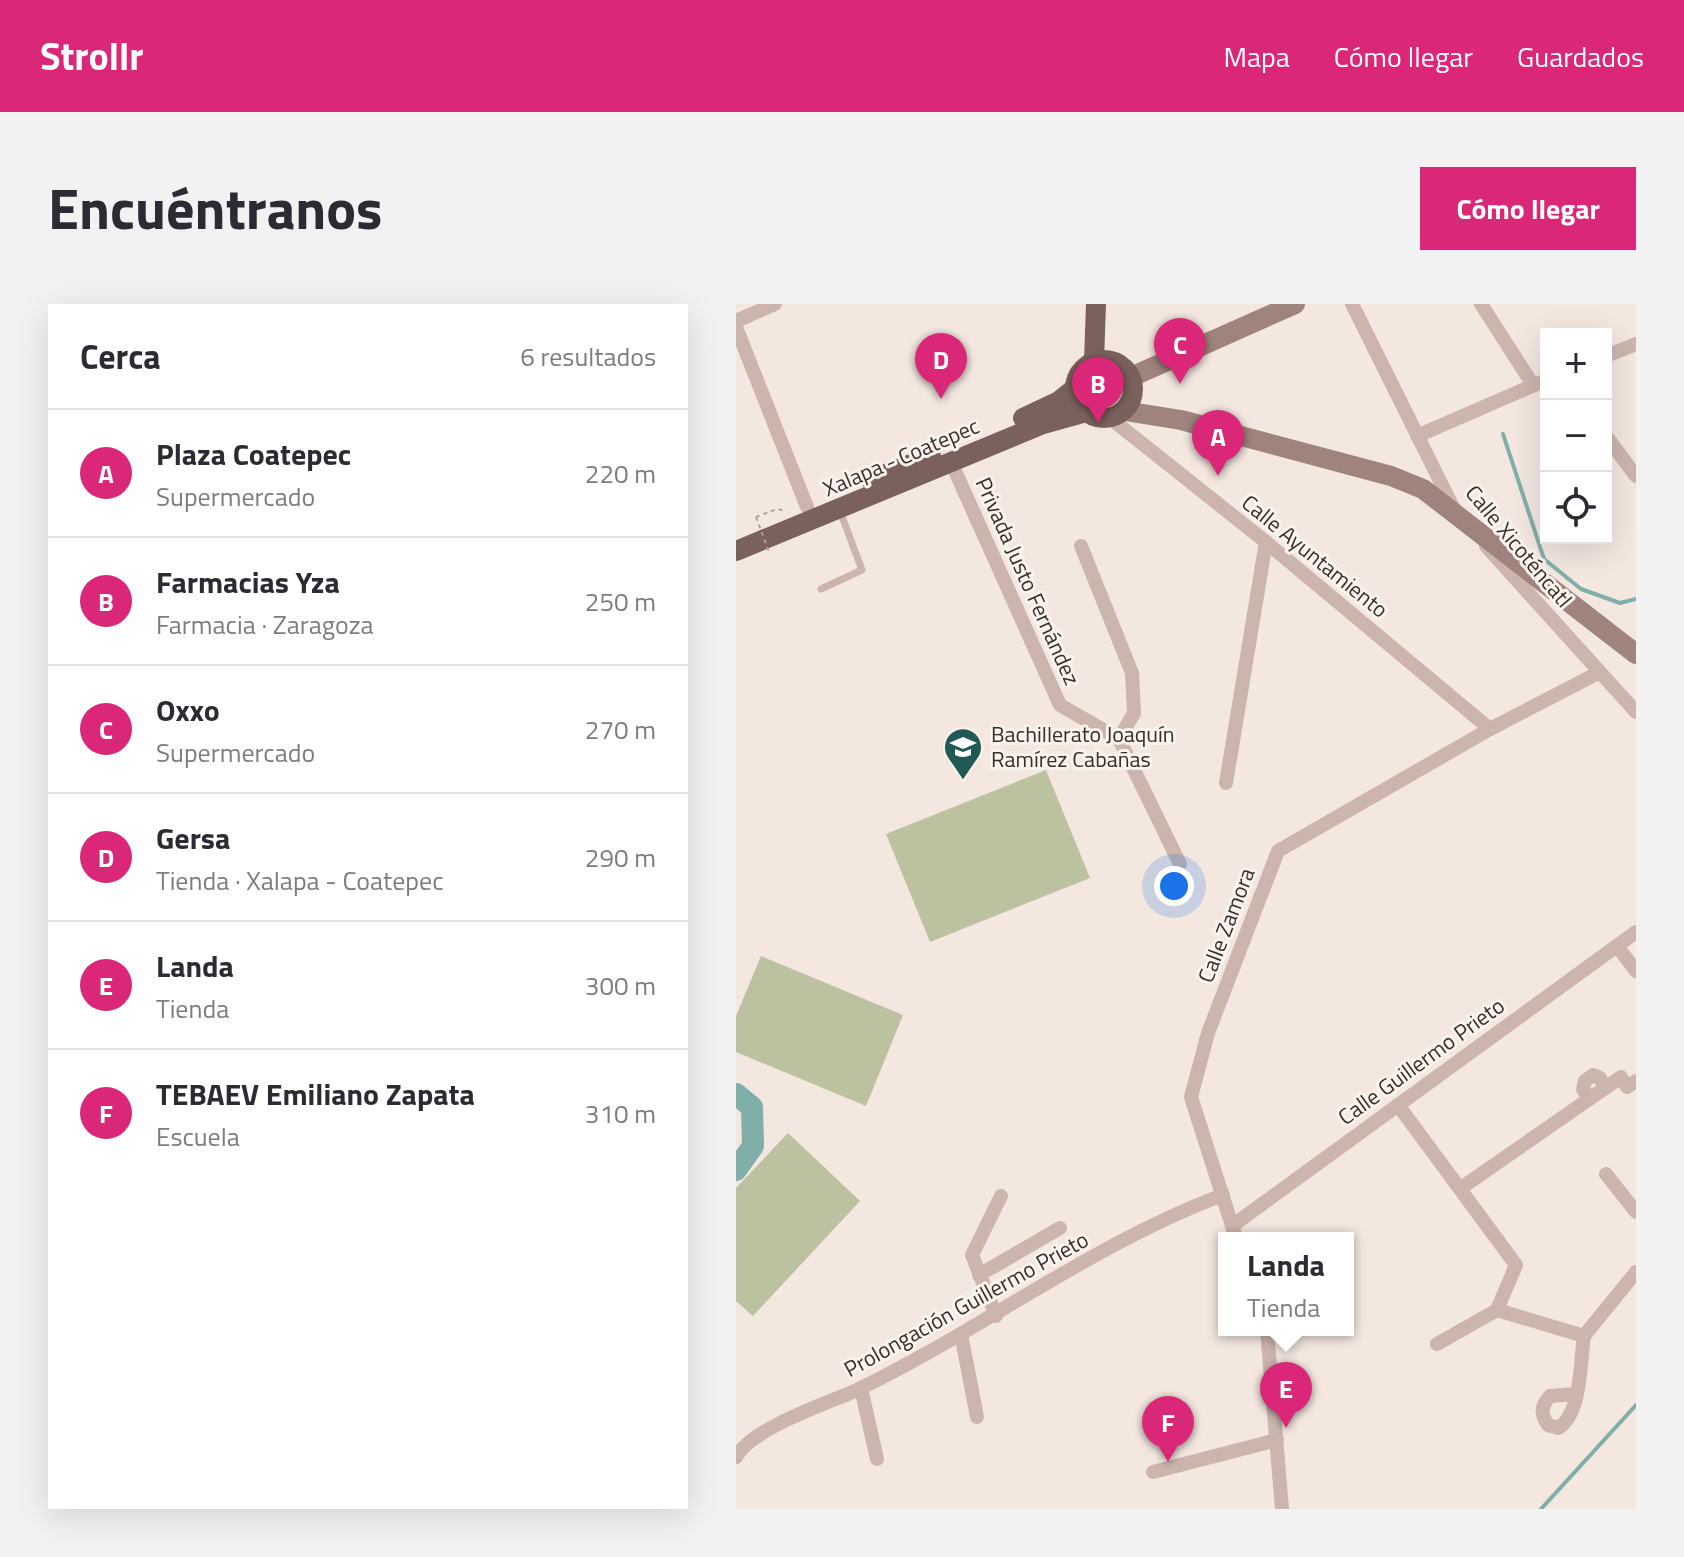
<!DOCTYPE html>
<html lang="es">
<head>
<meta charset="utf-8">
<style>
	body { margin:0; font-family:"Titillium Web",sans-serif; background:#f2f2f3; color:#2b2b33 }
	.controls { position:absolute; right:24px; top:24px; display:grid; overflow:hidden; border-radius:0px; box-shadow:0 8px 32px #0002 }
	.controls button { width:72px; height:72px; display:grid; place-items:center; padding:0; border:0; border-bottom:2px solid #e1e1e2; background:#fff; color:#2b2b33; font:40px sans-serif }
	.you { position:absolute; left:438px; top:582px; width:28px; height:28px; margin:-20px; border:6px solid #fff; border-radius:50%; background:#1a73e8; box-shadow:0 0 0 12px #1a73e833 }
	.badge { display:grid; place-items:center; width:52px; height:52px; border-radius:50%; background:#db2777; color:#fff; font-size:26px; font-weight:700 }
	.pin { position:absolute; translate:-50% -66px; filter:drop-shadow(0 2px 4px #0008) }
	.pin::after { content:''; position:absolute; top:42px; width:28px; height:24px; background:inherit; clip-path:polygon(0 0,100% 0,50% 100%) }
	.popup { position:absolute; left:482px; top:928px; width:136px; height:104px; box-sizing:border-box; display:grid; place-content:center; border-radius:0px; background:#fff; filter:drop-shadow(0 2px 6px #0005); font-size:26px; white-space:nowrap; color:#7c7c81 }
	.popup b { font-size:30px; color:#2b2b33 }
	.popup::after { content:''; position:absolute; left:50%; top:100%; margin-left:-16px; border:16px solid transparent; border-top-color:#fff }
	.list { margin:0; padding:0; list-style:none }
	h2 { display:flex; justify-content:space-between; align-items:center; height:104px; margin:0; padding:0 32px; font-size:34px }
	h2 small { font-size:26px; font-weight:400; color:#7c7c81 }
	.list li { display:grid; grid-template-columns:52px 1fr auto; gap:24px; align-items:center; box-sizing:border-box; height:128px; padding:0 32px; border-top:2px solid #e1e1e2 }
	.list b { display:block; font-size:30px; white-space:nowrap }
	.list p { margin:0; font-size:26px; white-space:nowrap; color:#7c7c81 }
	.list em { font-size:26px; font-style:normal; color:#7c7c81 }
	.icon { flex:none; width:44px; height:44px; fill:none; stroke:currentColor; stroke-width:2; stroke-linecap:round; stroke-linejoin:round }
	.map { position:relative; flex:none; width:900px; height:1205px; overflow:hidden; border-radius:0px }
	header { display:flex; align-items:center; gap:48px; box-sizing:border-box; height:112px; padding:0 40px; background:#db2777; color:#fff }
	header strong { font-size:38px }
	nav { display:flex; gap:44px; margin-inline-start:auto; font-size:28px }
	.intro { display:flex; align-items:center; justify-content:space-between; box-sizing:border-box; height:192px; padding:0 48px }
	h1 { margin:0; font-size:56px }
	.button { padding:20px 36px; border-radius:0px; background:#db2777; color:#fff; font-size:28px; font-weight:700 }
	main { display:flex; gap:48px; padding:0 48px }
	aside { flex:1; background:#fff; border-radius:0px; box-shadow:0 8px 32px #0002 }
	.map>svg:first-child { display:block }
	.green { fill:#bcc2a0 }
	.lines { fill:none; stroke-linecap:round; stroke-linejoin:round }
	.stream { stroke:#80afa9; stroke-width:4 }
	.river { stroke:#80afa9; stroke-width:22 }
	.path { stroke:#b79f96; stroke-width:2; stroke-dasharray:4 4; stroke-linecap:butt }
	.lane { stroke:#cbb5ac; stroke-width:7 }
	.street { stroke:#cbb5ac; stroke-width:14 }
	.secondary { stroke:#9f847d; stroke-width:20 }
	.primary { stroke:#7b615c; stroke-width:20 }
	.path-bridge { stroke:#b79f96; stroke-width:2; stroke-dasharray:4 4; stroke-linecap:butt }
	.labels { text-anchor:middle; stroke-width:6; stroke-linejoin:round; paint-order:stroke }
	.street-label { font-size:22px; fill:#392d2b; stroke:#faf2ed }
	.poi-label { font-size:22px; fill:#392d2b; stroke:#faf2ed; text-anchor:start }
</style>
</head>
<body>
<header>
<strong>Strollr</strong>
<nav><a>Mapa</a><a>Cómo llegar</a><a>Guardados</a></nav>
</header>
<div class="intro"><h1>Encuéntranos</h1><a class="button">Cómo llegar</a></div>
<main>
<aside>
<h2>Cerca<small>6 resultados</small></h2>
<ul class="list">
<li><span class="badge">A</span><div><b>Plaza Coatepec</b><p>Supermercado</p></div><em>220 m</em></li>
<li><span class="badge">B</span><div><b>Farmacias Yza</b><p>Farmacia · Zaragoza</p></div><em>250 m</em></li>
<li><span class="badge">C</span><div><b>Oxxo</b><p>Supermercado</p></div><em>270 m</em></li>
<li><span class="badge">D</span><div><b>Gersa</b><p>Tienda · Xalapa - Coatepec</p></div><em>290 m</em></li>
<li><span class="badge">E</span><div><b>Landa</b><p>Tienda</p></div><em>300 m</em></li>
<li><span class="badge">F</span><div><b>TEBAEV Emiliano Zapata</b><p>Escuela</p></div><em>310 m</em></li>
</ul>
</aside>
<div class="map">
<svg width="900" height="1205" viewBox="0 0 900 1205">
	<rect width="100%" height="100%" fill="#f3e7e0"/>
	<g class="green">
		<polygon points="310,466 354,574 194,638 150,530"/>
		<polygon points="25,652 167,711 130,802 0,748 0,712"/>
		<polygon points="52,829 124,897 17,1012 0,997 0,884"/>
	</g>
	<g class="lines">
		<g class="stream">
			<polyline points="767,130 808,255 845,285 884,299 900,295"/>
			<polyline points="805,1205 900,1101"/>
		</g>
		<polyline class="river" points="0,790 16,803 17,842 0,866"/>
		<polyline class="path" points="20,213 41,205 50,207"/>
		<polyline class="lane" points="85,285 126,266 104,207"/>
		<g class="street">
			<polyline points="616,0 718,205"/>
			<polyline points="745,0 797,81"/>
			<polyline points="0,17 39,0"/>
			<polyline points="0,23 71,203"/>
			<polyline points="870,52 900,40"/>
			<polyline points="374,114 530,238 754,425"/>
			<polyline points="681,132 810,76"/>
			<polyline points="870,132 900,172"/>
			<polyline points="215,158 324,401 383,435 444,560"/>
			<polyline points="345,242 396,369 398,409 383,435"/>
			<polyline points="750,242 900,408"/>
			<polyline points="490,479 530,238"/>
			<polyline points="881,642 900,667"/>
			<polyline points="853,794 847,785 849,777 857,771 864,774 869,784"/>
			<polyline points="662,801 780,961 761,1006"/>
			<polyline points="870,870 900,908"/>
			<polyline points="725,884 885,773 891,783 900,777"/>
			<polyline points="496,922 900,628"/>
			<polyline points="500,934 455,793 472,729 542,547 754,425 862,369"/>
			<polyline points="243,971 324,924"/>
			<polyline points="761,1006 848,1032"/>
			<polyline points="260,1012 236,951 265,892"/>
			<polyline points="531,1026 546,1205"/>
			<polyline points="532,1029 552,1026"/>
			<polyline points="225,1030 241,1113"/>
			<polyline points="848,1032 900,968"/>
			<polyline points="701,1040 761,1006"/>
			<polyline points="125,1084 141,1155"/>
			<path d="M 839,1090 L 814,1092 C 805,1102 804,1110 812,1121 L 822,1124 C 846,1110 844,1057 848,1032"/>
			<path d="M 0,1153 C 16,1124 90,1100 121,1086 C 245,1026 358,939 487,891"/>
			<polyline points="417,1168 541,1136"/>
		</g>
		<g class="secondary">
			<polyline points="395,73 559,0"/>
			<polyline points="389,107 445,116 655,172 687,185 900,350"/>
		</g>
		<g class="primary">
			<circle cx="368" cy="85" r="29"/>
			<polyline points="358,57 360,0"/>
			<polyline points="287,114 323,97 339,84"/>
			<polyline points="135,176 195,152"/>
			<polyline points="0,247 307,120 350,108"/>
		</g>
		<polyline class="path-bridge" points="20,213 33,248"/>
	</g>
	<defs>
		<symbol id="university-pin" viewBox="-11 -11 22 30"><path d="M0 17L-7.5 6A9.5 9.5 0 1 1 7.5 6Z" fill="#215a54" stroke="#faf2ed"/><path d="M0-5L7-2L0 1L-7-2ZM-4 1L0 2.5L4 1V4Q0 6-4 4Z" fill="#fff"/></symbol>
	</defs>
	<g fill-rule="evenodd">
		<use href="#university-pin" x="205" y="421" width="44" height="60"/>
	</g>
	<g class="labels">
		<g class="street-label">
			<text transform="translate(165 153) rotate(-23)" y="8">Xalapa - Coatepec</text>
			<text transform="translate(783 242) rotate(50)" y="8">Calle Xicoténcatl</text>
			<text transform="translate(579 252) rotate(39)" y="8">Calle Ayuntamiento</text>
			<text transform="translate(292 277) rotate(66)" y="8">Privada Justo Fernández</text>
			<text transform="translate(490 621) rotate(-69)" y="8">Calle Zamora</text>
			<text transform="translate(685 757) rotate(-36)" y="8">Calle Guillermo Prieto</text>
			<text transform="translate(230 1000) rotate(-29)" y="8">Prolongación Guillermo Prieto</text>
		</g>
		<g class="poi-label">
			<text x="255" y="438">Bachillerato Joaquín<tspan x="255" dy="25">Ramírez Cabañas</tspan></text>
		</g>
	</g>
</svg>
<div class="controls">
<button>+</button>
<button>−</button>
<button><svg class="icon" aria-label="locate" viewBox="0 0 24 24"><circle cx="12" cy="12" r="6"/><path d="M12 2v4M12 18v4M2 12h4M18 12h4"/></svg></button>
</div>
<div class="you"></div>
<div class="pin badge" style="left:482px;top:172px">A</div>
<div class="pin badge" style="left:362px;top:119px">B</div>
<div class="pin badge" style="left:444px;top:80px">C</div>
<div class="pin badge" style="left:205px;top:95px">D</div>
<div class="pin badge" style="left:550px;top:1124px">E</div>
<div class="popup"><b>Landa</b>Tienda</div>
<div class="pin badge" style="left:432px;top:1158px">F</div>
</div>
</main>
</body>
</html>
